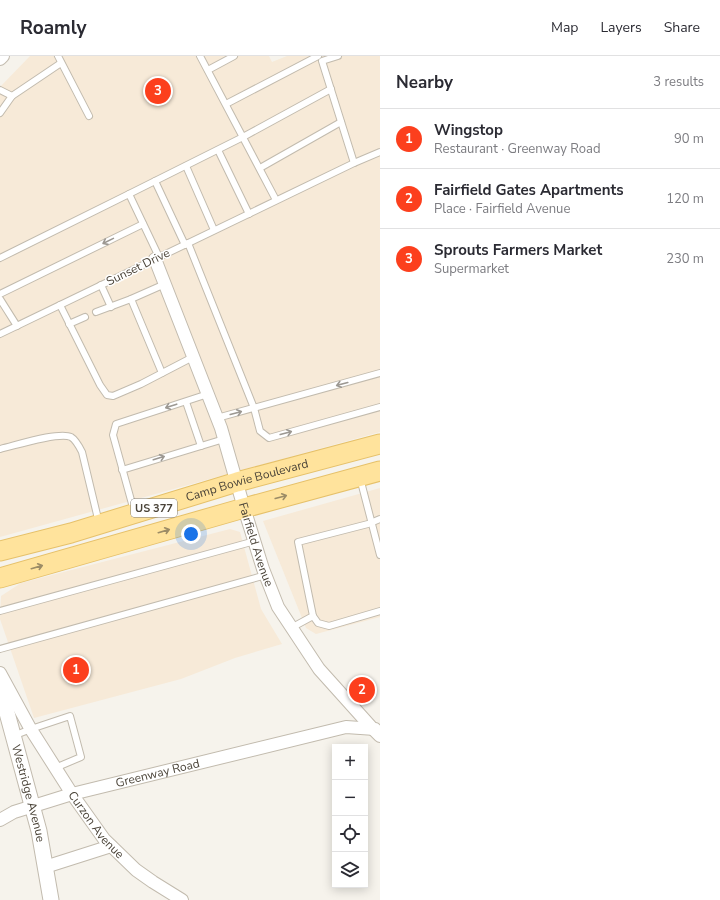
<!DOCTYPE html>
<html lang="en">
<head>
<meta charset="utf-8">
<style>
	body { margin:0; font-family:"Nunito Sans",sans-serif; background:#f7f7f7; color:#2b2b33 }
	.controls { position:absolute; right:12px; bottom:12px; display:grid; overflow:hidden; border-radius:0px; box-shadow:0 2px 10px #0003 }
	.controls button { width:36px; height:36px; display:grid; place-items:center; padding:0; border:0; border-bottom:1px solid #e1e1e2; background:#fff; color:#2b2b33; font:20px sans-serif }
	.you { position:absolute; left:191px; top:478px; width:14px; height:14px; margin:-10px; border:3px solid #fff; border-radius:50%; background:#1a73e8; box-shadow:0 0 0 6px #1a73e833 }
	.badge { display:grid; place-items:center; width:26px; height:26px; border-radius:50%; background:#fc3f1d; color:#fff; font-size:13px; font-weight:700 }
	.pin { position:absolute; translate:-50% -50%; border:2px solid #fff; box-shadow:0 1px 4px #0006 }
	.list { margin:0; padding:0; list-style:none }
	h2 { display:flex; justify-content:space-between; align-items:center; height:52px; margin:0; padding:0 16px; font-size:17px }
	h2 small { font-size:13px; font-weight:400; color:#7c7c81 }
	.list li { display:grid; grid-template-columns:26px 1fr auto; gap:12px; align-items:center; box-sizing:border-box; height:60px; padding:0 16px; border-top:1px solid #e1e1e2 }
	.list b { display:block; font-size:15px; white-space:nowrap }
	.list p { margin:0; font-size:13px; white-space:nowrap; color:#7c7c81 }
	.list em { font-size:13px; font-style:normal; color:#7c7c81 }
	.icon { flex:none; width:22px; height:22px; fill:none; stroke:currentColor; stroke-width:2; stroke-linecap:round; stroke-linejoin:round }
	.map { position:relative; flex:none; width:380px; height:844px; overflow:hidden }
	header { display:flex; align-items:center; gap:24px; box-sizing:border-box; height:56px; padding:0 20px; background:#fff; border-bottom:1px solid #e1e1e2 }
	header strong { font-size:19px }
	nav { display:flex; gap:22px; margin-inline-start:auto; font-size:14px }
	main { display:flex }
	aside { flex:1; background:#fff }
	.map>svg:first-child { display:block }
	.commercial { fill:#f7ead8 }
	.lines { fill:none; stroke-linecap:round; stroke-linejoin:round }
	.service-casing { stroke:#c2bbae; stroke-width:8 }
	.minor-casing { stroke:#c2bbae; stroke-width:14 }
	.tertiary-casing { stroke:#c2bbae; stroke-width:17 }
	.primary-casing { stroke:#e6c16a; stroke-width:21 }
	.service { stroke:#fff; stroke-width:6 }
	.minor { stroke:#fff; stroke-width:12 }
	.tertiary { stroke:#fff; stroke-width:15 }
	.primary { stroke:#ffe39c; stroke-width:19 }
	.oneway { stroke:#9c9892 }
	.oneway2 { stroke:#9c8c66 }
	.labels { text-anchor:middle; stroke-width:3; stroke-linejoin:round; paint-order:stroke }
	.shield { fill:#fff; stroke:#817c74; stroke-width:1 }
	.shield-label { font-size:11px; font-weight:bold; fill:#4b4439 }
	.street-label { font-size:12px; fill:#4b4439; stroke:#fff }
</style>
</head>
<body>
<header>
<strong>Roamly</strong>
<nav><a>Map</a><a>Layers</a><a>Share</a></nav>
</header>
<main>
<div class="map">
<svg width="380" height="844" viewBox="0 0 380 844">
	<rect width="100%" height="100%" fill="#f6f3ec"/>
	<g class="commercial">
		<polygon points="30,0 269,0 272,6 287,0 380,0 380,376 0,481 0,31"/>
		<polygon points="380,432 380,561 316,578 306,572 263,465"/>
		<polygon points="230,473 240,476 261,553 282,588 235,602 181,623 34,662 0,563 1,540 21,527"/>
	</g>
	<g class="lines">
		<defs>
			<g id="service">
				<polyline points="58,0 89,60"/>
				<polyline points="200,0 276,144"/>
				<polyline points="338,0 322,5 354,107"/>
				<polyline points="208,14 234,0"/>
				<polyline points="0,34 12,40 61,7"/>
				<polyline points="226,48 318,0"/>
				<polyline points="0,57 12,40"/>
				<polyline points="218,94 249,158"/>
				<polyline points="186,110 214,174"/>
				<polyline points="260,112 341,66"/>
				<polyline points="155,125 185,189"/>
				<polyline points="129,138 243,81 331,33"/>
				<polyline points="188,187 254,352 260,375 269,382 380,351"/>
				<polyline points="0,202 129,138 159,201"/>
				<polyline points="101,229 111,251"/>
				<polyline points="0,238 143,168"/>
				<polyline points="0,243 17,270"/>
				<polyline points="131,243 162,317"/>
				<polyline points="60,249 100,329 107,339 113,340 141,328 193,301"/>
				<polyline points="96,256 131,243 165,228"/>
				<polyline points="69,268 85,261"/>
				<polyline points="0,278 354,107 380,96"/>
				<polyline points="186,346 201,390"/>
				<polyline points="217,362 380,317"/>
				<path d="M 0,393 C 14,390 59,375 71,381 C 76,384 79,390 82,396 L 99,467"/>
				<polyline points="122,414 224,383"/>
				<polyline points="360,422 380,499"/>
				<polyline points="134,455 113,379 116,368 208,338"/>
				<polyline points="0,555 255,485"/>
				<polyline points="313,560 318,567 329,570 380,555"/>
				<polyline points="291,572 313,560 298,486 368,468 380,463"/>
				<polyline points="0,593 266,519"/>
				<polyline points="13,680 31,673 70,660 81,701 55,712"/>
			</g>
			<g id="minor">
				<polyline points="0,3 3,0"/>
				<path id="s1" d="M 155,203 L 221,372 L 244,452 L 263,513 L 278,551 L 319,613 L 372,672 L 380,680"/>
				<path id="s2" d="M 0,617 L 30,672 L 72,738 L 104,783 L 136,814 L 153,826 L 182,844"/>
				<path id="s3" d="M 0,764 L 14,756 L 72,738 L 346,671 L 375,673"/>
				<polyline points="45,811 111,790"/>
			</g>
			<g id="tertiary">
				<path id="s4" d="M 0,631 L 39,775 L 51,844"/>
			</g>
			<g id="primary">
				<path id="s5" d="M 0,495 L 71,477 L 237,426 L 380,388"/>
				<polyline points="0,522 244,452 380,415"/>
			</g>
		</defs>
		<use href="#service" class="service-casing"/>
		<use href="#minor" class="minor-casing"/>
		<use href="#tertiary" class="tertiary-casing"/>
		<use href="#primary" class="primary-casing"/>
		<use href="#service" class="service"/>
		<use href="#minor" class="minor"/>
		<use href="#tertiary" class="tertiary"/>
		<use href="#primary" class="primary"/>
	</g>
	<defs><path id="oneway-shaft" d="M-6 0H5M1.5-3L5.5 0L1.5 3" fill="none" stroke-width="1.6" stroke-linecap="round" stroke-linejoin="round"/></defs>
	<g class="oneway">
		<use href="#oneway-shaft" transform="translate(108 185) rotate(154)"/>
		<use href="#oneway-shaft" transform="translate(342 328) rotate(165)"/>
		<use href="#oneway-shaft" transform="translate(171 350) rotate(162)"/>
		<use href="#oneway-shaft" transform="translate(236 357) rotate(-15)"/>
		<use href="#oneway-shaft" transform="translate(286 377) rotate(-15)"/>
		<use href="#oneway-shaft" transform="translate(159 402) rotate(-17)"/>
	</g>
	<g class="oneway2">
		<use href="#oneway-shaft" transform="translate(281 441) rotate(-15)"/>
		<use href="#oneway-shaft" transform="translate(164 475) rotate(-16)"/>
		<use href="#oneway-shaft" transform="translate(37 511) rotate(-16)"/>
	</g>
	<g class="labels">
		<rect class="shield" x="131" y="443" width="46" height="18" rx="3"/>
		<g class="shield-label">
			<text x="154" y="456">US 377</text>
		</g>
		<g class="street-label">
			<text transform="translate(138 211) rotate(-26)" y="4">Sunset Drive</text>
			<text dy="4" stroke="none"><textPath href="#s5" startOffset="257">Camp Bowie Boulevard</textPath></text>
			<text dy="4" stroke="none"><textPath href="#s1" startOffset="303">Fairfield Avenue</textPath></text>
			<text dy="4" stroke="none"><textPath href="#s3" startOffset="165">Greenway Road</textPath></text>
			<text dy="4" stroke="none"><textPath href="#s4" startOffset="110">Westridge Avenue</textPath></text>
			<text dy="4" stroke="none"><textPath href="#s2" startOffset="180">Curzon Avenue</textPath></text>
		</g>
	</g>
</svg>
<div class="controls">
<button>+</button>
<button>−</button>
<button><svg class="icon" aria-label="locate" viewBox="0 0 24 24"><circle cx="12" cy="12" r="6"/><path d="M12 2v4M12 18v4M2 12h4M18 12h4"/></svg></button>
<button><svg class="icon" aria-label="layers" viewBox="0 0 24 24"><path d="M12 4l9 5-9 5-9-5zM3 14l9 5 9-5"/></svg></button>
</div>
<div class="you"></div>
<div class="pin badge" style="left:76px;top:614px">1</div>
<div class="pin badge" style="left:362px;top:634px">2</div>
<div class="pin badge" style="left:158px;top:35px">3</div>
</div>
<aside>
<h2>Nearby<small>3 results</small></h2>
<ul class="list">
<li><span class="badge">1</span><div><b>Wingstop</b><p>Restaurant · Greenway Road</p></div><em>90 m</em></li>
<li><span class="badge">2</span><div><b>Fairfield Gates Apartments</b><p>Place · Fairfield Avenue</p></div><em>120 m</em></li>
<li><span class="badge">3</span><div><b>Sprouts Farmers Market</b><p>Supermarket</p></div><em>230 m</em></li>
</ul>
</aside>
</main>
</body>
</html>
